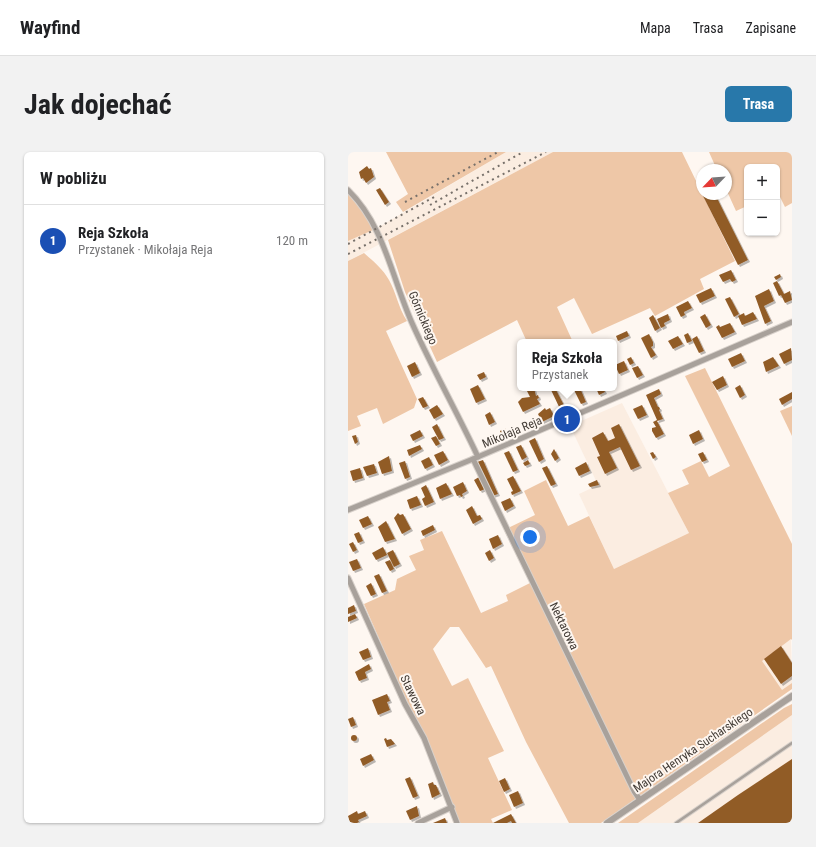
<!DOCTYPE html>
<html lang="pl">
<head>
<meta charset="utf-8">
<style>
	body { margin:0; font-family:"Roboto Condensed",sans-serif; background:#f2f2f2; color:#202124 }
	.controls { position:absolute; right:12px; top:12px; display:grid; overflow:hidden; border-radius:6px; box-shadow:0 1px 3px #0004 }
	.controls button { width:36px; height:36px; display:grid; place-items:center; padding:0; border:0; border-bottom:1px solid #e0e0e0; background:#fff; color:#202124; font:20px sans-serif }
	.compass { position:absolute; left:348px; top:12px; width:36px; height:36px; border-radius:50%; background:#fff; box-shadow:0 1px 3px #0004; rotate:245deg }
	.you { position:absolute; left:182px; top:385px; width:14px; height:14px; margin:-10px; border:3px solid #fff; border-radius:50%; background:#1a73e8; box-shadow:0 0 0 6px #1a73e833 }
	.badge { display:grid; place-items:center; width:26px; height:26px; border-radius:50%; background:#2878aa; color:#fff; font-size:13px; font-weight:700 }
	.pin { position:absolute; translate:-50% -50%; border:2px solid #fff; box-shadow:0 1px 4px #0006 }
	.popup { position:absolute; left:169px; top:187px; width:100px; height:52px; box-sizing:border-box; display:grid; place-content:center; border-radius:6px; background:#fff; filter:drop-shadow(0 1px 3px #0005); font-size:13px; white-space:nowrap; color:#757577 }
	.popup b { font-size:15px; color:#202124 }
	.popup::after { content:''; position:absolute; left:50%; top:100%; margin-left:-8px; border:8px solid transparent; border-top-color:#fff }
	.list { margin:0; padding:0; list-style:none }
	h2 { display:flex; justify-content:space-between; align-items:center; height:52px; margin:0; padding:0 16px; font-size:17px }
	h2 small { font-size:13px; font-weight:400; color:#757577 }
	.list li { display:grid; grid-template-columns:26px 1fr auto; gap:12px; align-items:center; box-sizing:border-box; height:72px; padding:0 16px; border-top:1px solid #e0e0e0 }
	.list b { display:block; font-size:15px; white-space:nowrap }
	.list p { margin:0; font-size:13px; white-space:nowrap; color:#757577 }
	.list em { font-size:13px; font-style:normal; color:#757577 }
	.map { position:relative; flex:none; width:444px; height:671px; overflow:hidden; border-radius:6px }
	header { display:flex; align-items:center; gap:24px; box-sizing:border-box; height:56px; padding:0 20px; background:#fff; border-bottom:1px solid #e0e0e0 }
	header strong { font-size:19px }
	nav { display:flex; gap:22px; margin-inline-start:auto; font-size:14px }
	.intro { display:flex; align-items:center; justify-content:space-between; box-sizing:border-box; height:96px; padding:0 24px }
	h1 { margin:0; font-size:28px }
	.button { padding:10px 18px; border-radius:6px; background:#2878aa; color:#fff; font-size:14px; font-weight:700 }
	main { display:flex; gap:24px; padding:0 24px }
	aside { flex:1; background:#fff; border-radius:6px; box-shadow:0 1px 3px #0004 }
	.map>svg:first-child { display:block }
	.built { fill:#fbede1 }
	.green { fill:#eec7a7 }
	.building { fill:#915b28; filter:url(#shadow) }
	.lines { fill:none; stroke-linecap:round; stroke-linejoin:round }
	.service-casing { stroke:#d8d1cb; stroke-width:4.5 }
	.minor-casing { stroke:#d8d1cb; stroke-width:7 }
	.tertiary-casing { stroke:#d8d1cb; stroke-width:8 }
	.service { stroke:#a8a19b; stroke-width:2.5 }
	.minor { stroke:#a8a19b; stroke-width:5 }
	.tertiary { stroke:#a8a19b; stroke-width:6 }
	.rail { stroke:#77706a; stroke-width:2; stroke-dasharray:2 4; stroke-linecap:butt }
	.labels { text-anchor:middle; stroke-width:4; stroke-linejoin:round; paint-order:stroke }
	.street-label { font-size:12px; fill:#423b35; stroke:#fef7f1 }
</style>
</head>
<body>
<header>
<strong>Wayfind</strong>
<nav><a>Mapa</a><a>Trasa</a><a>Zapisane</a></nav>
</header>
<div class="intro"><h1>Jak dojechać</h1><a class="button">Trasa</a></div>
<main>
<aside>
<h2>W pobliżu<small></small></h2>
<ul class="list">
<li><span class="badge" style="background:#1a4fb4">1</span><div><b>Reja Szkoła</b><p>Przystanek · Mikołaja Reja</p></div><em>120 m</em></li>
</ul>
</aside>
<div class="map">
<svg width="444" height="671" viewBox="0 0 444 671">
	<defs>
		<filter id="shadow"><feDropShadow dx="2" dy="2" stdDeviation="0" flood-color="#0004"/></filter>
	</defs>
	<rect width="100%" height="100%" fill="#fef7f1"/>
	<g class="built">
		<polygon points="158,0 205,0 0,109 0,89 31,75"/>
		<polygon points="274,251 341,381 266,417 231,342 250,333 222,274"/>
		<polygon points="443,487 444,531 434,539 413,509"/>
		<polygon points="444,563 444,671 290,671 336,639"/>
	</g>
	<g class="green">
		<polygon points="38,0 158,0 55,60 48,50 60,42"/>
		<polygon points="205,0 334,0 387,109 352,127 356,137 307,164 302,156 244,182 226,146 209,155 224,188 219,190 179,190 169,168 89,210 57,140 40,88"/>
		<polygon points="361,0 444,0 444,51 437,55 429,39 429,15 399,15 399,54 388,59 378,37 378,18 369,18"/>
		<polygon points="0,42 15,60 25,78 0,89"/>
		<path d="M 16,101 C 25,109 35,117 41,128 C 48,140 50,155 59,169 L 38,179 L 69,247 L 66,256 L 35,272 L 29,256 L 9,264 L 13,274 L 0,279 L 0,109 Z"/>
		<polygon points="357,216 444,392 444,488 443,487 414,509 434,538 444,531 444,537 253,671 221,671 178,590 143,514 138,516 111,475 102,475 85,497 104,534 120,526 156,599 140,606 164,658 143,667 145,671 111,671 16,452 47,438 49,427 68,418 61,404 76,398 72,388 94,379 133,461 160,449 158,443 182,431 156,378 187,363 176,339 198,328 220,374 241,364 266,417 341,381 320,341 341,332 334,318 353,309 361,325 382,314 337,224"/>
		<polygon points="444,254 444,284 432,259"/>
		<polygon points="444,552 444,563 290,671 270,671 436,556"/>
	</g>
	<g class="building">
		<polygon points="19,14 21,17 23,16 26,25 18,31 15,26 13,27 11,20"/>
		<polygon points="354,32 354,41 350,34"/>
		<polygon points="32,36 41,50 37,53 28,38"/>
		<polygon points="354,42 367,42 400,108 390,113"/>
		<polygon points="383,118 388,128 384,130 382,127 375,130 371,123"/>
		<polygon points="432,122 433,125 428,128 426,125"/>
		<polygon points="429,129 436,142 442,139 444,148 437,151 433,143 431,144 425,131"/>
		<polygon points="363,136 367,144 352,151 348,143"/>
		<polygon points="421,137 426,149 416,154 423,169 417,172 407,144"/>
		<polygon points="382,145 391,162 386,165 377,147"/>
		<polygon points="340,149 344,156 336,160 337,163 333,165 328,155"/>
		<polygon points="405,160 409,167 394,173 390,164 396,161 397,164"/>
		<polygon points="320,162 322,168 316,171 317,174 313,176 309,167"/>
		<polygon points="357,162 363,173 358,176 352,165"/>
		<polygon points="305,163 312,176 307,179 301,166"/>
		<polygon points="382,171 387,180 374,186 368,175 371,173 372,175"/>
		<polygon points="279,179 281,184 270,189 268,184"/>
		<polygon points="340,181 344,189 339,191 336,183"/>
		<polygon points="301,182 305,190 305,194 303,195 308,203 303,206 293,186"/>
		<polygon points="330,184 335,192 325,197 320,189"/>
		<polygon points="349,184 356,199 351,201 344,187"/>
		<polygon points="443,196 444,208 436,212 431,202"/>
		<polygon points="393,201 397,209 384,215 380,207"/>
		<polygon points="283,205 286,211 282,213 279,207"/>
		<polygon points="425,205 431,214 418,220 415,210"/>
		<polygon points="276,209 280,218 271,222 267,213"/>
		<polygon points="67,210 72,221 64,225 59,214"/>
		<polygon points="290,214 295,223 289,226 284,216"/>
		<polygon points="136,220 138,225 132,228 129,223"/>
		<polygon points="375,224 379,233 369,238 364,230"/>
		<polygon points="130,233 137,247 128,251 122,237"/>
		<polygon points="392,233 397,243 392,246 387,236"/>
		<polygon points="180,236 186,236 188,244 190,243 191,246 189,247 192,252 175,260 170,250 174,246 182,245 178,237"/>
		<polygon points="207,236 219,259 214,261 203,238"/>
		<polygon points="225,236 232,236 238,250 233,252"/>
		<polygon points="248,236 255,236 257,240 251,243"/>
		<polygon points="311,237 313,242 306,246 310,255 311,255 312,257 311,258 315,267 309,269 316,282 308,286 304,279 304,276 308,275 305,270 309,268 298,243"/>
		<polygon points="444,240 444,247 434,253 431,247"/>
		<polygon points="75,245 80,254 75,256 70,247"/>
		<polygon points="89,253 95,262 86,267 81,258"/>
		<polygon points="294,253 299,263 290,267 285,257"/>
		<polygon points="197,256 198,258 202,256 206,264 192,271 189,267 192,266 190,262"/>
		<polygon points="142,260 147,270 141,273 137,263"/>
		<polygon points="89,272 96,286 91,288 84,275"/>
		<polygon points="271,272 292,314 283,318 272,295 261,300 269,316 257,322 249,305 252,304 244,286 255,280 260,289 267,286 263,276"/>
		<polygon points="157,276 159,282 154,285 152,279"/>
		<polygon points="72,278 75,284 65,289 62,283"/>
		<polygon points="351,278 355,287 345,292 341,283"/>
		<polygon points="8,283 10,290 7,292 4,284"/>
		<polygon points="88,284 92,292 88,294 83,286"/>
		<polygon points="187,286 196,307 191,310 181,289"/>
		<polygon points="72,293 74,297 61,304 59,298"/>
		<polygon points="173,293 179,305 174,308 168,295"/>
		<polygon points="206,297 211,306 207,309 203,302"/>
		<polygon points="95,299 100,308 91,313 86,303"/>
		<polygon points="161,299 170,318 165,320 156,301"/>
		<polygon points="305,300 308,305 305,307 302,301"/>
		<polygon points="355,300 359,308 354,310 350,302"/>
		<polygon points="41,304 44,319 34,322 30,310"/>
		<polygon points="81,305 85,313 77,317 73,309"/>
		<polygon points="135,308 150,342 144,344 129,310"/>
		<polygon points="180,308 182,312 177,314 175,311"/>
		<polygon points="57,309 62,325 57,327 51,311"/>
		<polygon points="238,310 242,319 231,324 227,316"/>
		<polygon points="26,312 29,321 19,324 15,315"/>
		<polygon points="199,314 208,332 203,334 194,316"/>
		<polygon points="12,316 15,326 5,329 2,319"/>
		<polygon points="165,324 173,339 164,343 163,340 165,339 159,327"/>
		<polygon points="131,325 137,337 132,339 126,328"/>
		<polygon points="249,328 251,333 242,335 240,332"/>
		<polygon points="115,330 119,339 114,342 115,344 113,345 112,343 109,344 105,335"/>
		<polygon points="98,331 104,342 92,347 88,336"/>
		<polygon points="78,333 86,350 77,354 74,347 77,345 73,336"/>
		<polygon points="69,344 73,353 62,357 59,348"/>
		<polygon points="162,346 166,354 157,359 153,350"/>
		<polygon points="124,354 129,364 132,363 134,367 125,372 118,358"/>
		<polygon points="50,361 52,363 55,362 63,377 54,382 46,366"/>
		<polygon points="20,364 24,372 15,376 11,368"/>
		<polygon points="38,369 47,387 37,390 30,375"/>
		<polygon points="85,373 87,378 75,384 73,379"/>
		<polygon points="11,380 15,389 10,391 6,382"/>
		<polygon points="150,383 154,392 145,397 141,387"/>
		<polygon points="5,390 9,398 5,400 1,392"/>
		<polygon points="35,395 39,403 28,408 24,401"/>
		<polygon points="45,398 52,412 46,415 39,401"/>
		<polygon points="142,398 146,406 141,409 137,401"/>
		<polygon points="9,407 13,416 5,419 1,410"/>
		<polygon points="42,408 46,417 42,419 37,410"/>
		<polygon points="31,422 39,439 34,441 26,424"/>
		<polygon points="23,431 28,442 23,444 18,434"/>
		<polygon points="6,453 8,459 0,462 0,456"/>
		<polygon points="7,462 9,466 0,470 0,465"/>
		<polygon points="433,494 444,511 444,524 433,532 416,507"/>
		<polygon points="20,496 23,505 15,508 11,500"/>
		<polygon points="21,512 23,517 17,520 19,526 11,529 7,520"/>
		<polygon points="39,542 42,549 39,550 42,558 30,563 24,548"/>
		<polygon points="5,565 8,573 3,575 0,567"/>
		<circle cx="6" cy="586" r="3"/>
		<polygon points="38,586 39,588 43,587 47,592 39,595 36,587"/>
		<polygon points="23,602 26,608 15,614 12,607"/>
		<polygon points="444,607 444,671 350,671 390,643"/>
		<polygon points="62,625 70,644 65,646 57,627"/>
		<polygon points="157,626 162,637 156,640 151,629"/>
		<polygon points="85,630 86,633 88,633 92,642 84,646 80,632"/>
		<polygon points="170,639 175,651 166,655 161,643"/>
		<polygon points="69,654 71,664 62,668 58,659"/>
		<polygon points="9,659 10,662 17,659 19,664 10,668 11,670 9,671 2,671 0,664"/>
		<polygon points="163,662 168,671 164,671 163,669 159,671 145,671"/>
		<polygon points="97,666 99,671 85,671"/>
	</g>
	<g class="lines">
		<defs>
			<polyline id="service" points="328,671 444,591"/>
			<g id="minor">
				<path d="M 0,38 C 36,73 44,126 64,171 C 84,216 109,260 130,305"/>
				<polyline points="125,307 286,639 292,648"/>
				<polyline points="0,358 125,307 444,170"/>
				<polyline points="0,426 57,552 76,586 109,671"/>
				<polyline points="70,671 104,655"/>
			</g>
			<polyline id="tertiary" points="259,671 444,544"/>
		</defs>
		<use href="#service" class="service-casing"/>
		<use href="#minor" class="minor-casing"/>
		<use href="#tertiary" class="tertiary-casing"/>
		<use href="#service" class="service"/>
		<use href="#minor" class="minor"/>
		<use href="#tertiary" class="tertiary"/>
		<g class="rail">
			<polyline points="57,50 150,0"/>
			<polyline points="82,53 175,0"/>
			<polyline points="0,92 88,44"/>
			<polyline points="0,102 198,0"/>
		</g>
	</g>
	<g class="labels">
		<g class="street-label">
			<text transform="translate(75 166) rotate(67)" y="4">Górnickiego</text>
			<text transform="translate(164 280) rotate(-23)" y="4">Mikołaja Reja</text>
			<text transform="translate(216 474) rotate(64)" y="4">Nektarowa</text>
			<text transform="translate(65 543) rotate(64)" y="4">Stawowa</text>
			<text transform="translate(345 598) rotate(-34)" y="4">Majora Henryka Sucharskiego</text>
		</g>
	</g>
</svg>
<div class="controls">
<button>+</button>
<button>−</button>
</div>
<svg class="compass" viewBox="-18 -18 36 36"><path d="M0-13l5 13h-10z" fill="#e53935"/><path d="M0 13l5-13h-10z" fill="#757577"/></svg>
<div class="you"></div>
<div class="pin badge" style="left:219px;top:267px;background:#1a4fb4">1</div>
<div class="popup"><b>Reja Szkoła</b>Przystanek</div>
</div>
</main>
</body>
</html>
